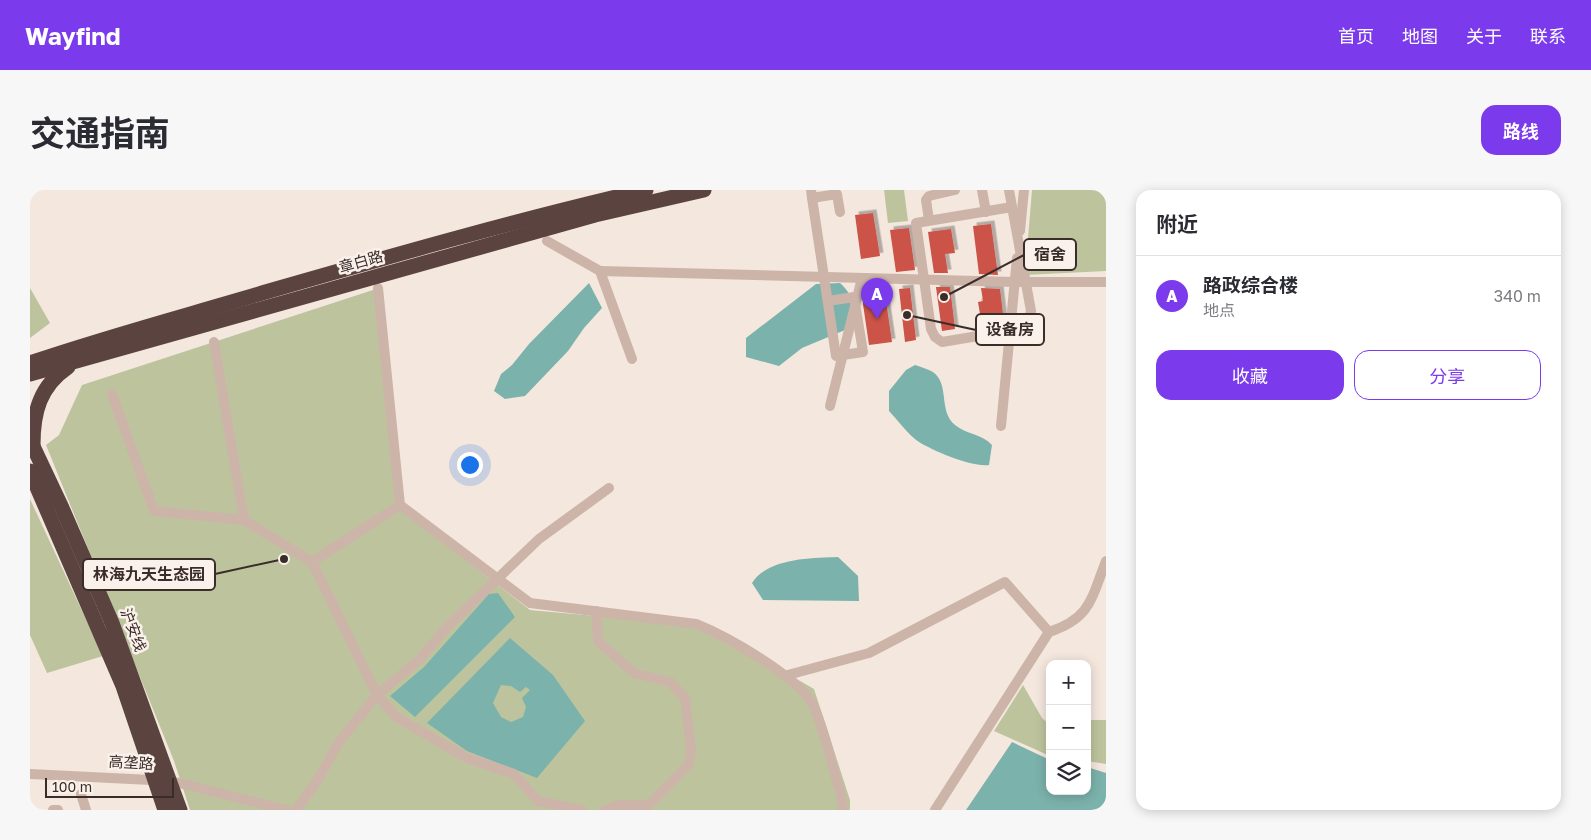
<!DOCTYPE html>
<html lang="zh">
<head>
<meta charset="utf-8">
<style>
	body { margin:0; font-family:"Golos Text","Noto Sans SC",sans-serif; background:#f7f7f7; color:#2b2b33 }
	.controls { position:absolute; right:15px; bottom:15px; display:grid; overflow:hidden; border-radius:10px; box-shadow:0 2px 12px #0003 }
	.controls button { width:45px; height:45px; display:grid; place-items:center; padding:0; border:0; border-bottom:1px solid #e1e1e2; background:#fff; color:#2b2b33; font:25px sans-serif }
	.scale { position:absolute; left:15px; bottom:12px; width:129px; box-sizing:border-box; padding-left:5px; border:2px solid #3a2c29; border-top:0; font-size:14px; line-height:18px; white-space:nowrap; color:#3a2c29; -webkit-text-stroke:4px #fbf1eb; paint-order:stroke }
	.you { position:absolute; left:439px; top:274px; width:18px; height:18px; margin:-12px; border:4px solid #fff; border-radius:50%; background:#1a73e8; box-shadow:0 0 0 8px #1a73e833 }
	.badge { display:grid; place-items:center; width:32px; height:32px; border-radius:50%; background:#7c3aed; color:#fff; font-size:16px; font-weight:700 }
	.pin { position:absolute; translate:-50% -41px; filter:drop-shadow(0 1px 2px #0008) }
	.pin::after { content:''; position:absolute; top:26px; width:18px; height:15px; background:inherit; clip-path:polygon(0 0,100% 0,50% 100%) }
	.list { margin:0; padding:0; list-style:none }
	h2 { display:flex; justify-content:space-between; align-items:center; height:65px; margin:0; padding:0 20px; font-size:21px }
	h2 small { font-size:16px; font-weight:400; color:#7c7c81 }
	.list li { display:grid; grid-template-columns:32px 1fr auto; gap:15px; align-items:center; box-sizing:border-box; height:80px; padding:0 20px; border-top:1px solid #e1e1e2 }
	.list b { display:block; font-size:19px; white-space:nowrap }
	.list p { margin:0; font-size:16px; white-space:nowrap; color:#7c7c81 }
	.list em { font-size:16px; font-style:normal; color:#7c7c81 }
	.actions { display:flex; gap:10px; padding:15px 20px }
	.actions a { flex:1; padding:11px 0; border:1px solid #7c3aed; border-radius:15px; text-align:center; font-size:18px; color:#7c3aed }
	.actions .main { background:#7c3aed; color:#fff }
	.icon { flex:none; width:28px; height:28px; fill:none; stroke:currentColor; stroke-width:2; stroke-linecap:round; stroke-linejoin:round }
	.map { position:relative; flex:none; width:1076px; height:620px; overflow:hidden; border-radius:15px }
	header { display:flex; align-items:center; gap:30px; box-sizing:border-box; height:70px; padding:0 25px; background:#7c3aed; color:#fff }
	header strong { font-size:24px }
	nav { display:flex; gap:28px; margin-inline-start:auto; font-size:18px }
	.intro { display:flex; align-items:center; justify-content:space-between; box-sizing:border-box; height:120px; padding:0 30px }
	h1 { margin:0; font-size:35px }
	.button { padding:12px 22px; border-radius:15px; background:#7c3aed; color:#fff; font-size:18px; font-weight:700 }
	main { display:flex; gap:30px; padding:0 30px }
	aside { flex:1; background:#fff; border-radius:15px; box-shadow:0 2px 12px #0003 }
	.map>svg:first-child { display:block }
	.green { fill:#bdc49d }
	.water { fill:#7cb2ac; fill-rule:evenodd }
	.building { fill:#cb5246; filter:url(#shadow) }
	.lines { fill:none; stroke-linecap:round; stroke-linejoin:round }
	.minor { stroke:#cdb4a9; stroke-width:10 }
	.highway { stroke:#5b4440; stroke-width:15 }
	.labels { text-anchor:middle; stroke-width:5; stroke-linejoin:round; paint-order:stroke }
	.street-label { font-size:15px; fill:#3a2c29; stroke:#fbf1eb }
	.leader { fill:none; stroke:#3a2c29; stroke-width:2 }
	.callout-dot { fill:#3a2c29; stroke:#fbf1eb; stroke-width:2 }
	.callout { fill:#fbf1eb; stroke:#3a2c29; stroke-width:2 }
	.callout-label { font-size:16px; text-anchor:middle; font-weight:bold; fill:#3a2c29 }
</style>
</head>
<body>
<header>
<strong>Wayfind</strong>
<nav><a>首页</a><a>地图</a><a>关于</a><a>联系</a></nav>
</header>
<div class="intro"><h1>交通指南</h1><a class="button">路线</a></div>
<main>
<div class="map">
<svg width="1076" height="620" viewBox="0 0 1076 620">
	<defs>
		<filter id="shadow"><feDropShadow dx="3.5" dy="-3.5" stdDeviation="0" flood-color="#0004"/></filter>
	</defs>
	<rect width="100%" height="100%" fill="#f4e7de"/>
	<g class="green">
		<polygon points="854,0 874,0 878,31 858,33"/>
		<polygon points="1002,0 1076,0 1076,81 995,85"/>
		<polygon points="0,98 20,133 0,148"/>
		<polygon points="346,99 368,318 500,420 675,436 784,499 820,610 820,620 160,620 144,571 16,255 29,245 52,195"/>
		<polygon points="0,309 73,466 17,483 0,445"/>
		<polygon points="993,495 1012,528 1020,535 1020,566 964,541"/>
		<polygon points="1057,530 1076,530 1076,574 1057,571"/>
	</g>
	<g class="water">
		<polygon points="559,93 572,118 554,138 538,161 495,206 475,209 464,201 471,184 482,175 499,154"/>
		<path d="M 810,93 C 828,109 820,120 815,140 L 772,158 L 749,176 L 716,167 L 716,148 L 786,94 Z"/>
		<path d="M 885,175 C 891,177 898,179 903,182 C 920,194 908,221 925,235 C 936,244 952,244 962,255 L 959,275 C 940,277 904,261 889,252 C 878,245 868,230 859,221 L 859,201 L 876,180 Z"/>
		<path d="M 808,367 L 828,386 L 829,411 L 733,410 L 722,393 C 738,368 781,368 808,367 Z"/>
		<polygon points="468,403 485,427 385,527 360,506 394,477 459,404"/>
		<path d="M 480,448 L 523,485 L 555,531 L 507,588 L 437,561 L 397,533 ZM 471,495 L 481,496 L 490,502 L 496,497 L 500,500 L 492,508 L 496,517 L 493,527 L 481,532 L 471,527 L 463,513 Z"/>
		<polygon points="982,552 1020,570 1020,601 1057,601 1057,577 1076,583 1076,620 936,620"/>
	</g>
	<g class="building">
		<polygon points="843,23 850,66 831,69 825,25"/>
		<polygon points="961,34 968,85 949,84 943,36"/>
		<polygon points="879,38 885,80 866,82 860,40"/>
		<polygon points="921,39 925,63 915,64 918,83 904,83 898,42"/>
		<polygon points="906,97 920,97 925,139 912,141"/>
		<polygon points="880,98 886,150 875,152 869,99"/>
		<polygon points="951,98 970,99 974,132 952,136 948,112 953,111"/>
		<polygon points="855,104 862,152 839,155 833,114 834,107"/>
	</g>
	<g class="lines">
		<g class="minor">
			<polyline points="781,0 782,8 806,166 833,162 824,107 798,111"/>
			<polyline points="952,0 956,22"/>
			<polyline points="979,0 1001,121 997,134 990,139 912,152 905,147 901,139 886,33 982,17"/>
			<polyline points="782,8 807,4 810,22"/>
			<polyline points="899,30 896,10 899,6 925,0"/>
			<polyline points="990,41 994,0"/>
			<polyline points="517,51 570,81 602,169"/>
			<polyline points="570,81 984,92 1076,92"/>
			<path d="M 348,98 L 370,315 L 500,413 L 666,434 C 696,446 770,487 784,517 C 796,545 802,576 811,605 L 813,620"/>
			<polyline points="184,152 214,330"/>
			<polyline points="82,204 124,321 214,330 282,372 347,505 366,527 437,568 484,584 508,611 552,620"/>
			<polyline points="800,216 832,88"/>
			<polyline points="971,236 987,68"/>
			<polyline points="282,372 370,315"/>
			<polyline points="566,421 568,451 604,483 640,492 655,508 661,559 659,574 619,615 589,615 575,620"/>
			<polyline points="754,486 839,463 975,392 1019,442"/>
			<polyline points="0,584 141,591 256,620"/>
			<polyline points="51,604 56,620"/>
			<polyline points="23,620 28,620"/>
			<polyline points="266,620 287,591 309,552 347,505 389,470 418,436 509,349 579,298"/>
			<path d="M 905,620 L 1019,442 C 1061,428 1061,409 1076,371"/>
		</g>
		<g class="highway">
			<path d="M 0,173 C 79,146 159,125 239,101 C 364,65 490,29 616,0"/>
			<polyline points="0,184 565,25 674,0"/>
			<polyline points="0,250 32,318 82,433 150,620"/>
			<path d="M 3,255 C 3,222 10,196 38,177"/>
			<polyline points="0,281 93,496 135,620"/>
		</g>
	</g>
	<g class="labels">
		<g class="street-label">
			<text transform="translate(331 72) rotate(-16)" y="5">章白路</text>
			<text transform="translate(103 440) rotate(69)" y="5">沪安线</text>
			<text transform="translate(101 573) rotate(3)" y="5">高垄路</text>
		</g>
	</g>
	<path class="leader" d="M914 107L994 65M877 125L946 140M254 369L185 384"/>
	<g class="callout-dot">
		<circle cx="914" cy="107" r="5"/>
		<circle cx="877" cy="125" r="5"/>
		<circle cx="254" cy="369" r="5"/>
	</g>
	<g class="callout">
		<rect x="994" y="49" width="52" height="31" rx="5"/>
		<rect x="946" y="124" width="68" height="31" rx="5"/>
		<rect x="53" y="369" width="132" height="31" rx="5"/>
	</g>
	<g class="callout-label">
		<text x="1020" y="70">宿舍</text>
		<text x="980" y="145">设备房</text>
		<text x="119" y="390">林海九天生态园</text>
	</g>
</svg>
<div class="controls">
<button>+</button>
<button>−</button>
<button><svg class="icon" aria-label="layers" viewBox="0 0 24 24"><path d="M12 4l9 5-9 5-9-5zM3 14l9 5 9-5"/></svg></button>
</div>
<div class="scale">100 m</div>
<div class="you"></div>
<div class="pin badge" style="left:847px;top:129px">A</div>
</div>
<aside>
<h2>附近<small></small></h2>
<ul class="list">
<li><span class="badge">A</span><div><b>路政综合楼</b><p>地点</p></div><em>340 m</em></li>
</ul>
<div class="actions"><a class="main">收藏</a><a>分享</a></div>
</aside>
</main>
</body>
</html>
